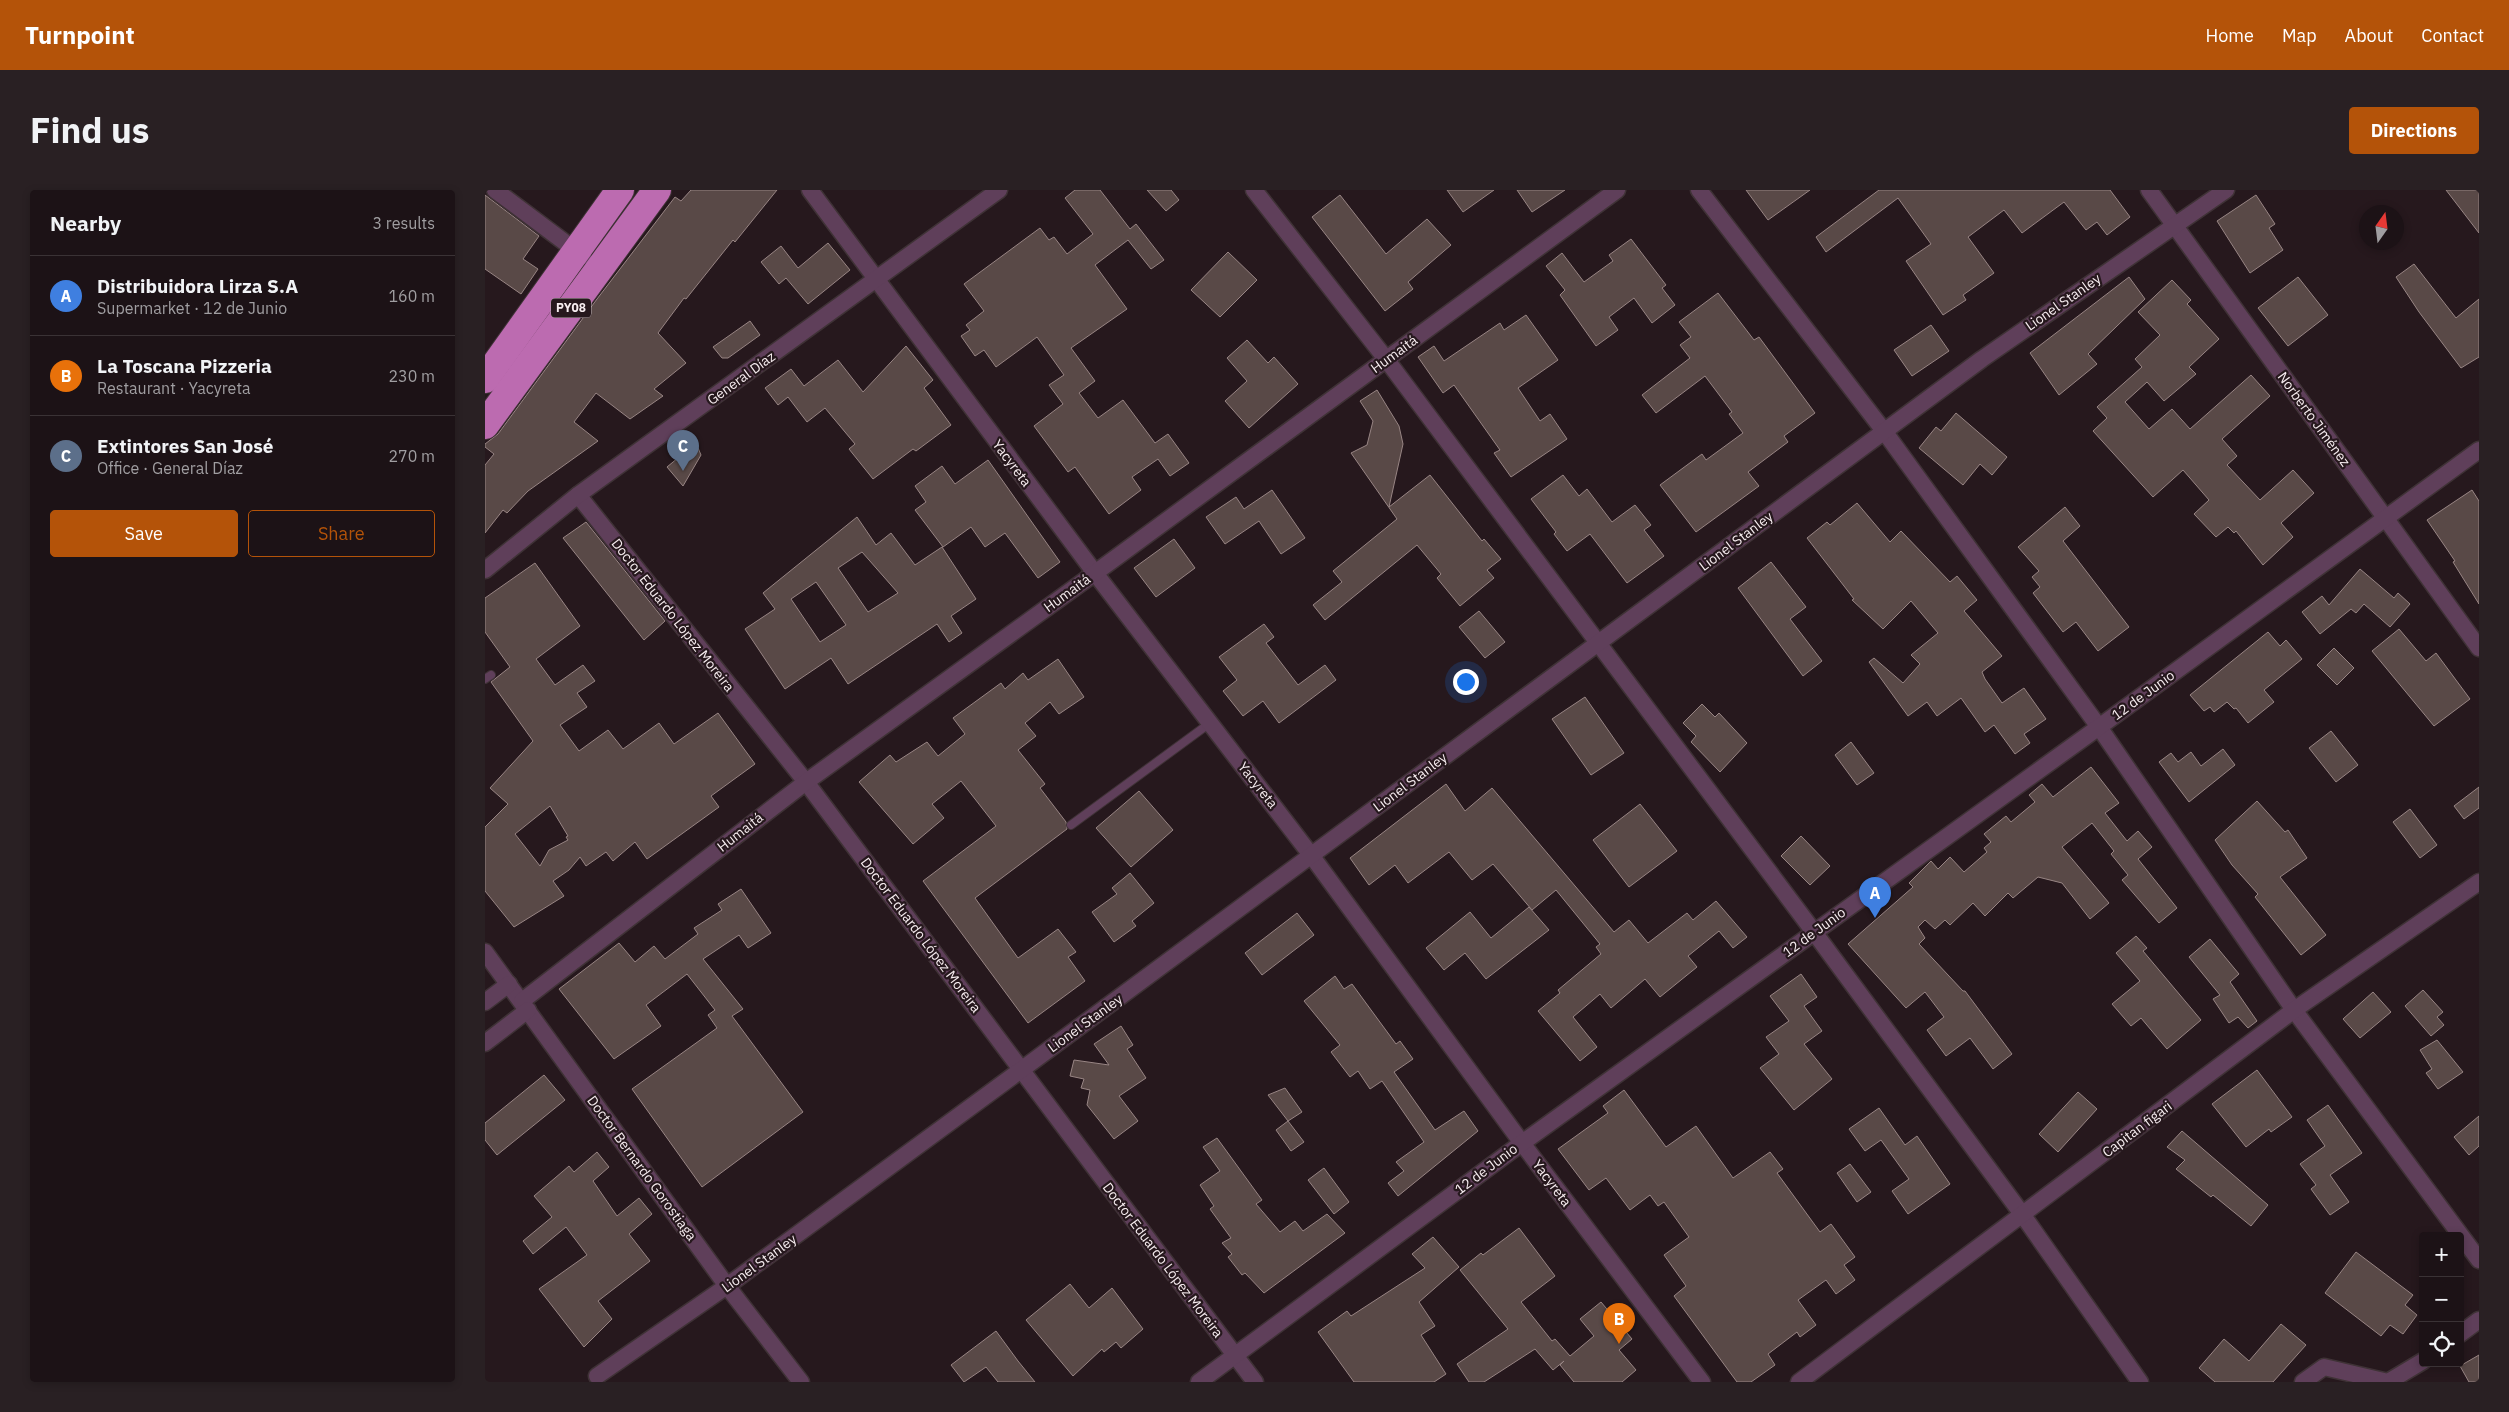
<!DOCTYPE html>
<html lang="en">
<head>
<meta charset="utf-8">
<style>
	body { margin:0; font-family:"IBM Plex Sans",sans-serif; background:#292023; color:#f1f3f6 }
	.controls { position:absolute; right:15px; bottom:15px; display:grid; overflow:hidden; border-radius:5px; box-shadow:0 2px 8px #0003 }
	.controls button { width:45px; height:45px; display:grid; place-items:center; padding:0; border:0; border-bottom:1px solid #3a3235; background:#1c1216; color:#f1f3f6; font:25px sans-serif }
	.compass { position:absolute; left:1874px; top:15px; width:45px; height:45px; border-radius:50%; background:#1c1216; box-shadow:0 2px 8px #0003; rotate:14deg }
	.you { position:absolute; left:980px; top:491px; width:18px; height:18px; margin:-12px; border:4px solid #fff; border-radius:50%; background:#1a73e8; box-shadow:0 0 0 8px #1a73e833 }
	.badge { display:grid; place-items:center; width:32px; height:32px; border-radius:50%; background:#b45309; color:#fff; font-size:16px; font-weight:700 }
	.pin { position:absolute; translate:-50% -41px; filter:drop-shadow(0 1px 2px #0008) }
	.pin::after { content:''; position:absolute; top:26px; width:18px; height:15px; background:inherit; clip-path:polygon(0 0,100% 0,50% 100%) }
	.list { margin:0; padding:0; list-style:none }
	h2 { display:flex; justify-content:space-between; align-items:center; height:65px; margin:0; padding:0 20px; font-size:21px }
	h2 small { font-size:16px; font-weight:400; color:#a09ea1 }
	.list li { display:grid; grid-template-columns:32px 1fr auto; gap:15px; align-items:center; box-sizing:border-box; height:80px; padding:0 20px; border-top:1px solid #3a3235 }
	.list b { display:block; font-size:19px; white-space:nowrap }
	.list p { margin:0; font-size:16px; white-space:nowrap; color:#a09ea1 }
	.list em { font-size:16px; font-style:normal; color:#a09ea1 }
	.actions { display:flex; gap:10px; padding:15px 20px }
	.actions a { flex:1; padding:11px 0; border:1px solid #b45309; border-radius:5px; text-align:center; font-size:18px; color:#b45309 }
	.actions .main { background:#b45309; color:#fff }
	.icon { flex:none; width:28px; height:28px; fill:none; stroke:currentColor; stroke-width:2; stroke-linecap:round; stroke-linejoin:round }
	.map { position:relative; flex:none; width:1994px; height:1192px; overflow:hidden; border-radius:5px }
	header { display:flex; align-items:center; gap:30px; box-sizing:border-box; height:70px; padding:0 25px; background:#b45309; color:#fff }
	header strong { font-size:24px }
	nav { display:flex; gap:28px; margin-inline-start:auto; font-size:18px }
	.intro { display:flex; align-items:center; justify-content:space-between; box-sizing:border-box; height:120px; padding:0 30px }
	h1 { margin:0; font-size:35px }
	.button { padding:12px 22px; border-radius:5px; background:#b45309; color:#fff; font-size:18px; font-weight:700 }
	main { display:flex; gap:30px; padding:0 30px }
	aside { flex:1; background:#1c1216; border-radius:5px; box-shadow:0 2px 8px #0003 }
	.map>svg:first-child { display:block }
	.building { fill:#594947; stroke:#988584; fill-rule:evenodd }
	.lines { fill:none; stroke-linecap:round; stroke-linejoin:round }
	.lane-casing { stroke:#3f3236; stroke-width:10 }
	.street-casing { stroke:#3f3236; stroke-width:19 }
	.highway-casing { stroke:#3f3236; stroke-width:30 }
	.lane { stroke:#5f3f5a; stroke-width:8 }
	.street { stroke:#5f3f5a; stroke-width:16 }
	.highway { stroke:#bc6bb0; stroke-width:28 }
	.labels { text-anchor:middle; stroke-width:4.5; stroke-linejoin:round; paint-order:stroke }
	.shield { fill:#26181d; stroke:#b8adb1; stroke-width:1 }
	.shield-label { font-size:12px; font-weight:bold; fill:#f7edf0 }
	.street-label { font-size:14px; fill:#f7edf0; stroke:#26181d }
</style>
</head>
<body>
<header>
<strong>Turnpoint</strong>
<nav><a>Home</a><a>Map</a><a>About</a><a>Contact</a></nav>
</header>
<div class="intro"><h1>Find us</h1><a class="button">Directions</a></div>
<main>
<aside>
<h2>Nearby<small>3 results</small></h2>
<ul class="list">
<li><span class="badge" style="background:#3f7fe0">A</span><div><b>Distribuidora Lirza S.A</b><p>Supermarket · 12 de Junio</p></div><em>160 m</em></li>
<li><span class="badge" style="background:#e8710a">B</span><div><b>La Toscana Pizzeria</b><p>Restaurant · Yacyreta</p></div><em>230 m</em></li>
<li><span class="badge" style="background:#5c6f8a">C</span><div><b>Extintores San José</b><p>Office · General Díaz</p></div><em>270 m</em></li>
</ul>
<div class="actions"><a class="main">Save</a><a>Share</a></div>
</aside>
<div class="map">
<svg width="1994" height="1192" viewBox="0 0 1994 1192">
	<rect width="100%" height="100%" fill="#26181d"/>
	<g class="building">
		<polygon points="206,0 292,0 250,52 248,50 201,109 199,108 173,143 201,173 169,199 178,206 145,229 111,203 89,232 113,251 43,301 22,323 18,320 0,343 0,275 9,264 0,257 0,254 13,244 112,109 190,7 196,11"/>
		<polygon points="590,0 615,0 645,39 651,34 679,70 666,79 643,50 610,75 642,119 586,158 610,191 594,203 613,228 638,210 670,253 683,244 704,273 685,286 673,269 647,287 656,300 624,324 590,277 583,282 549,236 578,214 564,195 579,185 552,147 511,177 499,160 490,166 476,146 485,140 481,135 499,121 479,94 555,38 564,50 569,47 582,64 608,44 580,8"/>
		<polygon points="662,0 686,0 694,10 681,21"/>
		<polygon points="962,0 1009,0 978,22"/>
		<polygon points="1032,0 1080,0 1047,22"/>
		<polygon points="1261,0 1325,0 1283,30"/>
		<polygon points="1394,0 1625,0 1645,27 1622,45 1612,32 1601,40 1579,12 1537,43 1519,20 1483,47 1509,83 1478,105 1481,110 1458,125 1421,71 1446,54 1413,8 1341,62 1331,47"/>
		<polygon points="1961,0 1994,0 1994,43"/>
		<polygon points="0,5 54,46 38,69 53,79 36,104 0,79"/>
		<polygon points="855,5 901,64 942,29 966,55 923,92 928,99 900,121 827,27"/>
		<polygon points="1771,5 1790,34 1784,38 1798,60 1765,83 1732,31"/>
		<polygon points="1146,49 1181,95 1177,98 1190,115 1167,133 1149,108 1124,127 1133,140 1111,156 1075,105 1080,100 1061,76 1077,63 1099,92 1128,71 1124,65"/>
		<polygon points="343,53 365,80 323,114 301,88 294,94 276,72 296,56 313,78"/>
		<polygon points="743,62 772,90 735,127 706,100"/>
		<polygon points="1929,74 1971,128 1994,109 1994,167 1976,178 1934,122 1911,87"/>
		<polygon points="1644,87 1660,109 1603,164 1612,174 1574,205 1545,163"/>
		<polygon points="1813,87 1843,125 1803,156 1773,118"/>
		<polygon points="1687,90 1706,110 1702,114 1734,149 1704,177 1711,184 1679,211 1662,192 1640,212 1664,239 1687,219 1705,239 1766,185 1785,206 1737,249 1752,266 1742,275 1775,310 1808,280 1829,303 1796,333 1808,347 1778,375 1751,341 1749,343 1743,337 1731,347 1709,324 1724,310 1698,280 1668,307 1608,241 1622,228 1612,217 1657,177 1650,169 1675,145 1653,122"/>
		<polygon points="1233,103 1269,150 1274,147 1330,223 1299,246 1303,252 1263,282 1274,296 1211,342 1175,295 1217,264 1221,270 1258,243 1244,224 1247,222 1220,186 1171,223 1157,205 1205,168 1195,155 1206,147 1194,132"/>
		<polygon points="1041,125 1073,170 1033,198 1055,231 1065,224 1082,249 1026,287 1009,263 1015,260 969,195 958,203 933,167 949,156 959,171 1015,133 1019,140"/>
		<polygon points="265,131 275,145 243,168 237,168 228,157"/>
		<polygon points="1446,135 1464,161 1427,186 1409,160"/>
		<polygon points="762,150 783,173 789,167 813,194 764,238 740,211 762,191 742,168"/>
		<polygon points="421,156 448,190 439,198 466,235 431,261 428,259 388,289 364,259 370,254 340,218 322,232 303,207 293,215 280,198 306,179 319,196 353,170 378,202"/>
		<polygon points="892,200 914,236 918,254 904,317 945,285 997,351 999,349 1016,369 1002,380 1009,388 975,416 952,388 956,384 932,355 840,430 828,415 857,392 848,381 912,329 866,263 882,255 888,231 875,211"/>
		<polygon points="1471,223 1522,267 1507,285 1495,274 1478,295 1434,258 1451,237 1456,241"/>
		<polygon points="211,253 216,265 198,296 182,277"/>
		<polygon points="503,270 575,372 553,388 520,343 500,357 486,337 458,357 430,320 441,312 430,296 457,276 470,294"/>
		<polygon points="1078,285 1094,306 1102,299 1127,332 1150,315 1166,335 1159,340 1179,366 1142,393 1105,344 1082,361 1069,344 1071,342 1046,309"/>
		<polygon points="787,300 820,348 796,364 774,331 740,354 721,327 751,307 759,319"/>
		<polygon points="1987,300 1994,311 1994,414 1968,372 1970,371 1942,330"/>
		<polygon points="1372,313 1405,352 1416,341 1465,392 1472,386 1492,410 1479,421 1517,466 1497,482 1500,489 1517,513 1539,498 1561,529 1539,544 1545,553 1530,564 1509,535 1500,542 1476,508 1452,526 1442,512 1423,526 1384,472 1389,468 1418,493 1435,474 1426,465 1453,443 1426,411 1398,439 1367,410 1369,409 1322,348 1342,332 1345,335"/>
		<polygon points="1580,317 1595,336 1578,351 1644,437 1613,461 1591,432 1578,442 1548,403 1555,397 1547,387 1554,381 1533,357"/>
		<path d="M 372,327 L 391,355 L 406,343 L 430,375 L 457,357 L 491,409 L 466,426 L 477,443 L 464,452 L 452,434 L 363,494 L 346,468 L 300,499 L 260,439 L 290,419 L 278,403 ZM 377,362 L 413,403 L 383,422 L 353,378 ZM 331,392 L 361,435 L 335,452 L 306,409 Z"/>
		<polygon points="101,332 180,431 159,450 78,348"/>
		<polygon points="689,349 710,378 671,407 649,378"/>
		<polygon points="1286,372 1321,417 1305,429 1337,471 1318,486 1253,398"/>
		<path d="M 50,373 L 95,436 L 51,469 L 70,495 L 98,475 L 110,491 L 92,503 L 102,517 L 75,535 L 94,561 L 123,540 L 138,559 L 174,533 L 189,554 L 233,523 L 270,574 L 226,606 L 234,617 L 162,669 L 150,652 L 128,671 L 121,662 L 101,676 L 95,667 L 84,680 L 68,691 L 79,706 L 29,737 L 0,701 L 0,637 L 23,614 L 5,598 L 48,551 L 6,492 L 25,477 L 0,442 L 0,408 ZM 65,616 L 83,646 L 81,647 L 83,650 L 64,660 L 55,676 L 30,644 Z"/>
		<polygon points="1875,379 1909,408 1913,403 1925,414 1905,437 1879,414 1871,423 1866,419 1835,444 1817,422 1837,406 1844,415"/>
		<polygon points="994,421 1020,452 1000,468 974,437"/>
		<polygon points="779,434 789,447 781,453 813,495 840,475 851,490 794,533 778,511 758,526 738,501 752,490 734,467"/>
		<polygon points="1914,439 1941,471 1951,463 1985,509 1949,536 1887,461"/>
		<polygon points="1783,442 1795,456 1801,450 1817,469 1779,500 1789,512 1763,533 1751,518 1749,519 1742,512 1729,522 1725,517 1719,521 1705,505"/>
		<polygon points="1849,458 1869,478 1852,495 1832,475"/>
		<polygon points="573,469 599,507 574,524 565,512 540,533 551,546 533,560 560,594 555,598 581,632 582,639 490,708 533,768 573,739 591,762 583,767 600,791 543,833 438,691 511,636 476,591 447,614 459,628 428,654 374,592 405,565 411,572 442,552 453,566 480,544 468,528 516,493 520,499 538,483 543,490"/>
		<polygon points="1100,507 1139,563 1106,585 1067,529"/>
		<polygon points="1217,514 1230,527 1234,523 1262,553 1235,582 1206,552 1211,546 1198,533"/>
		<polygon points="1846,541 1873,575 1851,592 1824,558"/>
		<polygon points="1366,552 1389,583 1372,595 1350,565"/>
		<polygon points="1738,559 1750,575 1704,612 1674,572 1686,563 1693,572 1706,562 1716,576"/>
		<polygon points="1606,577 1634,613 1620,623 1642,651 1653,641 1667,657 1653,669 1692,718 1674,733 1637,690 1643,685 1626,664 1629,661 1607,633 1577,657 1624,713 1605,729 1577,693 1553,687 1528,708 1523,703 1500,726 1488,713 1465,735 1460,730 1450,739 1440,730 1433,737 1440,748 1434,754 1478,801 1480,801 1527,864 1508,879 1485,848 1461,866 1442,840 1459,827 1440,802 1421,818 1363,754 1428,697 1424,693 1446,671 1453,679 1465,667 1479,682 1502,662 1499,658 1506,652 1499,644 1521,626 1526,632 1550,612 1544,605 1557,594 1568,607"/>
		<polygon points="961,594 980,621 1007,598 1129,742 1144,730 1163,753 1202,723 1208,730 1231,711 1262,747 1248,758 1234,741 1203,766 1212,777 1175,807 1160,789 1126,818 1115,804 1088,827 1112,857 1095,871 1053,821 1075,803 1073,800 1116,764 1111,757 1115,754 1071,700 1047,720 1008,674 987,690 964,662 923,693 910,675 884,695 865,668"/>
		<polygon points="1994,597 1994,618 1979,629 1969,616"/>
		<polygon points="654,601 688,640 646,677 611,638"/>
		<polygon points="1772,611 1800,642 1803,640 1822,668 1795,687 1841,745 1816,765 1770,707 1773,704 1747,675 1730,650"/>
		<polygon points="1155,614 1192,661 1144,697 1108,650"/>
		<polygon points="1925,619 1952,655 1935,668 1908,632"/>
		<polygon points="1316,646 1345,676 1325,695 1296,666"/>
		<polygon points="645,683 669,713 647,731 651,736 629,752 607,722 632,704 627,698"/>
		<polygon points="256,699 286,743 263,758 254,745 218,769 258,819 247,826 318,922 217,997 147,899 232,838 223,825 230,820 202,784 161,815 176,836 129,869 74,799 134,753 150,772 169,756 180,769 213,744 209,738 237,720 233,714"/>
		<polygon points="1044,717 1064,740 1001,789 980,763 959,780 941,758 985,722 1006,748"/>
		<polygon points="812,723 829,745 777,785 760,763"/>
		<polygon points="1651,746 1662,758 1658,761 1716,830 1682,859 1656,828 1646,836 1627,814 1655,791 1631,763"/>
		<polygon points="1725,749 1754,784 1745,792 1772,831 1763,838 1753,827 1744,833 1728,809 1735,805 1704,767"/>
		<polygon points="1316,784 1332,807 1319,816 1337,841 1319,854 1347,889 1309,920 1275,878 1294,864 1281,847 1304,831 1285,806"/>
		<polygon points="850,786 859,799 867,794 911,854 915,851 928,869 909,882 950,940 979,921 993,941 913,1006 903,993 919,981 911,972 939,952 897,891 885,899 873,881 865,887 846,862 855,855 819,811"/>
		<polygon points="1938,800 1958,822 1952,827 1959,835 1946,846 1920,816"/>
		<polygon points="1888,802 1906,822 1875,848 1858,829"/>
		<polygon points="636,836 648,855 642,859 661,888 634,906 653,931 629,949 602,915 605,900 596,898 599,889 585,886 589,870 624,875 609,854"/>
		<polygon points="1952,850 1978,882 1953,899 1941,883 1947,879 1935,860"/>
		<polygon points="1772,880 1807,927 1786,942 1784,939 1761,957 1727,914"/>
		<polygon points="59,885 80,910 12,965 0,950 0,933"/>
		<polygon points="800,898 817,922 803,931 783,905"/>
		<polygon points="1139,900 1181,957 1211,936 1248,988 1285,962 1298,979 1292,983 1335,1042 1346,1034 1370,1067 1359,1075 1370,1090 1351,1104 1341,1090 1313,1110 1331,1135 1315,1147 1312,1142 1283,1164 1290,1175 1266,1192 1252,1192 1189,1106 1201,1096 1179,1065 1204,1047 1179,1012 1173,1016 1165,1005 1145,1020 1121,988 1104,1000 1073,959 1123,923 1118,916"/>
		<polygon points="1593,902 1612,919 1573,962 1554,944"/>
		<polygon points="1843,915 1877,963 1845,985 1864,1012 1845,1025 1826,999 1831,995 1815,974 1840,956 1822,930"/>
		<polygon points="1394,918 1420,955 1432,946 1465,994 1423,1024 1407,1001 1424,989 1396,950 1380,961 1364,939"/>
		<polygon points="1994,926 1994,956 1984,965 1969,947"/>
		<polygon points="803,931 819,952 806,961 791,940"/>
		<polygon points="1697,941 1783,1015 1766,1036 1728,1005 1726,1007 1691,979 1700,970 1682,957"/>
		<polygon points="732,948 777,1010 771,1014 795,1042 810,1031 818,1041 842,1024 860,1043 779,1103 760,1083 757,1085 743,1067 747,1064 737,1053 746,1048 725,1019 729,1016 715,995 735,981 718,957"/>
		<polygon points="112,962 124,977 108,991 132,1026 154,1008 167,1024 144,1044 165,1071 113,1111 127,1129 99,1157 54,1099 102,1065 81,1037 48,1064 38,1051 67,1027 49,1006 84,976 89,982"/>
		<polygon points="1365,974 1386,1002 1372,1012 1352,983"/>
		<polygon points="839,978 864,1012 849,1024 823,990"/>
		<polygon points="1034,1038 1070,1086 1036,1112 1067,1151 1070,1149 1085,1166 1109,1146 1095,1129 1116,1112 1147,1149 1134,1160 1151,1180 1137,1192 1089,1192 1075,1175 1079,1171 1068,1180 1050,1159 999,1192 984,1192 972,1174 1023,1139 975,1080 996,1063 998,1065"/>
		<polygon points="948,1047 974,1077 934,1112 950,1136 936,1145 961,1184 949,1192 869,1192 833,1142 862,1121 866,1126 940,1078 927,1064"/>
		<polygon points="1871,1062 1928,1105 1920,1115 1932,1125 1918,1144 1905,1135 1896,1146 1840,1103"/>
		<polygon points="585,1094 604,1118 627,1098 658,1139 636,1158 631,1152 619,1162 617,1159 588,1186 541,1130"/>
		<polygon points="1796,1134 1821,1155 1788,1192 1730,1192 1714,1178 1739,1149 1764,1171"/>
		<polygon points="511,1141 533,1171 550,1192 513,1192 501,1177 479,1192 466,1175"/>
		<polygon points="1994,1165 1994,1192 1984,1192 1975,1176"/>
	</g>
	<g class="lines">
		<defs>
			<g id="lane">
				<polyline points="0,489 6,485"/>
				<polyline points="586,635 725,533"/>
			</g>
			<g id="street">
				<polyline points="10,0 98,66"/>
				<polyline points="325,0 610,383 826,665 1037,953 1217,1192"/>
				<polyline points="769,0 901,169 1329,742 1537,1024 1655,1192"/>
				<polyline points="1214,0 1399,241 1614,537 1809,820 1994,1070"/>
				<polyline points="1664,0 1994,458"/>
				<polyline points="93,305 321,592 770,1192"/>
				<polyline points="0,380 93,305 514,0"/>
				<polyline points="0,762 242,1096 316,1192"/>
				<polyline points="37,811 321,592 610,383 1132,0"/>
				<polyline points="0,812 24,794"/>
				<polyline points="0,853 43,820"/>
				<polyline points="1975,1144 1994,1130"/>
				<polyline points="112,1186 242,1096 536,880 1497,169 1741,0"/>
				<polyline points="714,1192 1037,953 1614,537 1994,260"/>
				<polyline points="1314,1192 1809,820 1994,692"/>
				<polyline points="1818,1192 1839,1177 1903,1192 1938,1171"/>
			</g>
			<g id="highway">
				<polyline points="0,189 135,0"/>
				<polyline points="0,235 172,0"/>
			</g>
		</defs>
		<use href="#lane" class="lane-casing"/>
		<use href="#street" class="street-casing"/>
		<use href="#highway" class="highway-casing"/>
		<use href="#lane" class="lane"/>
		<use href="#street" class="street"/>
		<use href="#highway" class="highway"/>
	</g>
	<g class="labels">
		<rect class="shield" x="66" y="108.5" width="40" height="19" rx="4"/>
		<g class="shield-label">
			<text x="86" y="122">PY08</text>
		</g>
		<g class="street-label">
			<text transform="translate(1578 112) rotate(-35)" y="5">Lionel Stanley</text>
			<text transform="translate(909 164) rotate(-36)" y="5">Humaitá</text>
			<text transform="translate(256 188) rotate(-36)" y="5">General Díaz</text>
			<text transform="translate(1829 229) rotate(54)" y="5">Norberto Jiménez</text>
			<text transform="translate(527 273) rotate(53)" y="5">Yacyreta</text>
			<text transform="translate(1251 351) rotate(-37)" y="5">Lionel Stanley</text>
			<text transform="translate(582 403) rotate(-36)" y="5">Humaitá</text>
			<text transform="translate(188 425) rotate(52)" y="5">Doctor Eduardo López Moreira</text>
			<text transform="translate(1658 505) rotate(-36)" y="5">12 de Junio</text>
			<text transform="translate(925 592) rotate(-37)" y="5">Lionel Stanley</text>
			<text transform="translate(773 595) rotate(52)" y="5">Yacyreta</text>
			<text transform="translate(255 642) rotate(-38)" y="5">Humaitá</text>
			<text transform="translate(1329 742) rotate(-36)" y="5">12 de Junio</text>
			<text transform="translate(436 745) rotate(53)" y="5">Doctor Eduardo López Moreira</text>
			<text transform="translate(600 833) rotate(-36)" y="5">Lionel Stanley</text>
			<text transform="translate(1652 939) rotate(-37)" y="5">Capitan figari</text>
			<text transform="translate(157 978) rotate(54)" y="5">Doctor Bernardo Gorostiaga</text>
			<text transform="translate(1001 979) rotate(-37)" y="5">12 de Junio</text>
			<text transform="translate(1067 993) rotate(53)" y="5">Yacyreta</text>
			<text transform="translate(678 1070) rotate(53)" y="5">Doctor Eduardo López Moreira</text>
			<text transform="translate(274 1073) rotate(-36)" y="5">Lionel Stanley</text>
		</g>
	</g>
</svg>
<div class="controls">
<button>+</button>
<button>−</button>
<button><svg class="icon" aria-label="locate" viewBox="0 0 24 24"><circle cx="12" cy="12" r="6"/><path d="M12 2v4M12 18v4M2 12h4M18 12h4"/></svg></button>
</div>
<svg class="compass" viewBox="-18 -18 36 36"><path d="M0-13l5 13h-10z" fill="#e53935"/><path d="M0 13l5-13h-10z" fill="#a09ea1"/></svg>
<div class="you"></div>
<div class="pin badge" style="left:1390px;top:728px;background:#3f7fe0">A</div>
<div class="pin badge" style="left:1134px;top:1154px;background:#e8710a">B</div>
<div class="pin badge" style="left:198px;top:281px;background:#5c6f8a">C</div>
</div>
</main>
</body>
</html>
